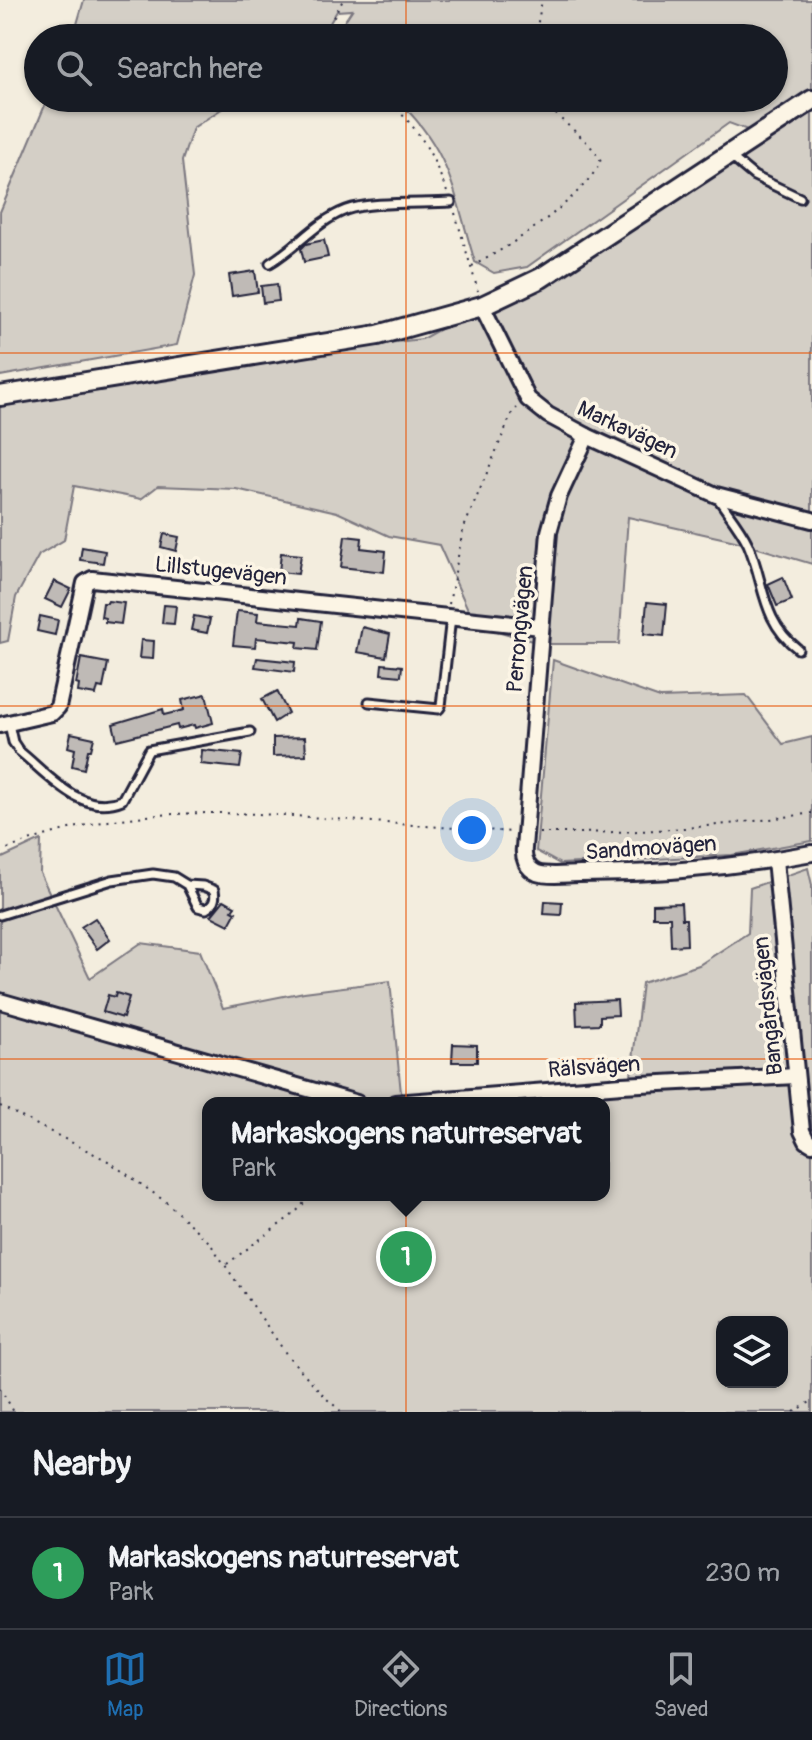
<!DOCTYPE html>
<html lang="en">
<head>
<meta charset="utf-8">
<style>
	body { margin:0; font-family:Pangolin,sans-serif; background:#242831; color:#f1f3f6 }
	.controls { position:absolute; right:24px; bottom:24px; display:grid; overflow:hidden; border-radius:16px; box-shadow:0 2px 6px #0004 }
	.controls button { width:72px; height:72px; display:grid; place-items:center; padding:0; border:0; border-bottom:2px solid #363941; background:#171b24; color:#f1f3f6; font:40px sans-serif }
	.you { position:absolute; left:472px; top:830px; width:28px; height:28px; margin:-20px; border:6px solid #fff; border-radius:50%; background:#1a73e8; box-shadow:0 0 0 12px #1a73e833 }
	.badge { display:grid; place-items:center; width:52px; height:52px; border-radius:50%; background:#1f6fb2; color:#fff; font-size:26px; font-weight:700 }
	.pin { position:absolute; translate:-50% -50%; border:4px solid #fff; box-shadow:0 2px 8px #0006 }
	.popup { position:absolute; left:202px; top:1097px; width:408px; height:104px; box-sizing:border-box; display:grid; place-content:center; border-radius:16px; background:#171b24; filter:drop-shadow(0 2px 6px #0005); font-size:26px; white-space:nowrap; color:#9ea1a6 }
	.popup b { font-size:30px; color:#f1f3f6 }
	.popup::after { content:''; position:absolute; left:50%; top:100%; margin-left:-16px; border:16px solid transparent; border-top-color:#171b24 }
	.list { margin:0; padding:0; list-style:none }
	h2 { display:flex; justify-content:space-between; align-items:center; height:104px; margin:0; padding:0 32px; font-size:34px }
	h2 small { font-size:26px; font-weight:400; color:#9ea1a6 }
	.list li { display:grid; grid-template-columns:52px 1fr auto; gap:24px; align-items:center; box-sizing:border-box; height:112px; padding:0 32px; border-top:2px solid #363941 }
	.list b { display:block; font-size:30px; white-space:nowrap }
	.list p { margin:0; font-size:26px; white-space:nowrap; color:#9ea1a6 }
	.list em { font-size:26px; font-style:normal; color:#9ea1a6 }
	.icon { flex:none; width:44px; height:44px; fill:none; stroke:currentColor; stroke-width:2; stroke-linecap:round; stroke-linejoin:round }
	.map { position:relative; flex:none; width:812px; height:1412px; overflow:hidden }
	.search { position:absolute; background:#171b24; box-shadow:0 2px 6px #0004; left:24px; right:24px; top:24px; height:88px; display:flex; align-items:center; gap:20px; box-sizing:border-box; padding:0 28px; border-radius:44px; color:#9ea1a6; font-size:30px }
	.sheet { height:216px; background:#171b24 }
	nav { display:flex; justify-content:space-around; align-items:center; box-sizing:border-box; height:112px; border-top:2px solid #363941; background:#171b24; font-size:22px; color:#9ea1a6 }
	nav a { display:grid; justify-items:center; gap:4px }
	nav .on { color:#1f6fb2 }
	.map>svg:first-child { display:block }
	.green { fill:#d4cfc6; stroke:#7b7880; stroke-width:2; fill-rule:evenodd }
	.building { fill:#bfbab6; stroke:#22223b; stroke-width:2 }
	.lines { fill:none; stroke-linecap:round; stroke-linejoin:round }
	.service-casing { stroke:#22223b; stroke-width:13 }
	.minor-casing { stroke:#22223b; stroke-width:20 }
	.tertiary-casing { stroke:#22223b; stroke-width:24 }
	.path { stroke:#22223b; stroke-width:2; stroke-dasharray:2 6; stroke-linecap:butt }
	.service { stroke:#fcf5e5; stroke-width:7 }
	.minor { stroke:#fcf5e5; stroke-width:14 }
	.tertiary { stroke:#fcf5e5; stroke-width:18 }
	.grid { fill:none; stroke:#e8590c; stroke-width:2; stroke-opacity:0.55 }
	.labels { text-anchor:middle; stroke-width:7; stroke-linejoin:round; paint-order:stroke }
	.street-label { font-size:22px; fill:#22223b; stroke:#fcf5e5 }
</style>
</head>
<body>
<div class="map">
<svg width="812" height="1412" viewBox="0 0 812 1412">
	<rect width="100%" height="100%" fill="#f3edde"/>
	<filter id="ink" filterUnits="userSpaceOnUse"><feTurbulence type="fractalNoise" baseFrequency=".0125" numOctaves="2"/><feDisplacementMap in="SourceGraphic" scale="16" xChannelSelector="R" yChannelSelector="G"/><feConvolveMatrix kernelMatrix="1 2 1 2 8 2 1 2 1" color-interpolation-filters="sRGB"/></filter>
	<g filter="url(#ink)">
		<g class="green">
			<path d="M 84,0 L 812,0 L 812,564 L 735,541 L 628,517 L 619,644 L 543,644 L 475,625 L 439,545 L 389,536 L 337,512 L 236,489 L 158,486 L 141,499 L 74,486 L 64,540 L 39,555 L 16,597 L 8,641 L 0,643 L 0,400 L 272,356 L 422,339 L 482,306 L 761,135 L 729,123 L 527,267 L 494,273 L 475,262 C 454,194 451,149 395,98 L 774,98 L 774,38 L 341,38 L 342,25 L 352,10 L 337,11 L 321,38 L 73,38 Z"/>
			<polygon points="48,98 238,98 193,128 182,161 195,275 177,345 0,376 0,212"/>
			<polygon points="553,660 660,698 746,695 783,744 812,737 812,841 732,855 560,864 536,851"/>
			<path d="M 41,840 L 40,873 L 90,978 L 141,943 L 200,951 L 223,1008 L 304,992 L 390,981 L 402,1103 L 208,1103 L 208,1195 L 604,1195 L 604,1103 L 588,1103 L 630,1084 L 642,983 L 699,965 L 748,933 L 750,888 L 808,868 L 812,885 L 812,1412 L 0,1412 L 0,859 ZM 722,1322 L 782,1322 L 782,1382 L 722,1382 Z"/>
		</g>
		<g class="building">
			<polygon points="324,240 328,257 304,262 301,249 306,244"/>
			<polygon points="255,271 258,292 232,296 229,275"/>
			<polygon points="277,284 279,301 263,303 261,286"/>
			<polygon points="164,534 179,537 176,551 161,547"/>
			<polygon points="345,536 362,538 361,548 386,551 384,572 341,567"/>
			<polygon points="82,547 105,551 103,563 80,560"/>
			<polygon points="281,553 301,555 298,574 279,572"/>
			<polygon points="783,577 792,600 777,606 768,584"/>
			<polygon points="54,581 71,589 62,607 45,599"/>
			<polygon points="108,601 124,603 121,624 105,622 105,618 101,617 103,603 107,603"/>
			<polygon points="647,602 667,604 664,636 644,634"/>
			<polygon points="164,605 176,606 174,624 162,623"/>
			<polygon points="237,611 258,613 257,621 300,625 301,618 321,621 317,650 297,648 298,642 256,638 255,647 233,645"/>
			<polygon points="40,616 58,620 55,635 37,631"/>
			<polygon points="194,616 210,619 207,633 191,630"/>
			<polygon points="362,627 390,634 386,657 357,652"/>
			<polygon points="141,640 154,641 153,659 139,658"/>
			<polygon points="81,658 108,663 103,688 98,687 96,695 78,692 79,685 76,684"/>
			<polygon points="257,658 295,662 294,672 255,667"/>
			<polygon points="382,664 402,666 401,676 381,674"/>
			<polygon points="277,691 288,713 274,722 262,699"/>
			<polygon points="206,694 213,723 195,728 194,725 178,729 177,725 117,740 113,724 163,709 164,715 184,710 182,700"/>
			<polygon points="71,733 94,738 91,750 88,750 84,769 72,766 75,749 68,747"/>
			<polygon points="305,737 306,755 273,756 273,738"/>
			<polygon points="202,750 242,754 240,768 201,764"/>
			<polygon points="224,900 235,906 232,910 236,912 229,925 211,916"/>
			<polygon points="545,901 562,902 561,915 544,914"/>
			<polygon points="681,903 682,919 686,919 687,945 671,946 670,917 653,917 653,904"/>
			<polygon points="95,918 110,939 97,949 81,927"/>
			<polygon points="116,993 129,997 123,1018 103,1012 108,995 115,997"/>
			<polygon points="617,1000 618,1015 600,1016 600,1024 577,1025 576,1002"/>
			<polygon points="453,1044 477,1045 477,1062 452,1062"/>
		</g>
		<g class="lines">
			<defs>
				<g id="service">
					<polyline points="730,156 754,176 800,198"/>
					<path d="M 270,263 C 297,247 317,221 346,210 C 370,201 423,204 451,202"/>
					<path d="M 717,497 C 727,512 740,527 748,544 C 765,583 761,621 798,649"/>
					<polyline points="369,702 439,709 441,706 451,617"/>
					<path d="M 9,724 L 13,742 L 19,751 C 48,774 81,817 122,800 L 149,750 L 250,732"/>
					<path d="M 0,915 L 112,880 L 153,874 L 174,877 L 187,885 L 203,886 L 214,890 C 216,899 214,905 206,909 L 198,907 L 187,885"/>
				</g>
				<g id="minor">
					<polyline points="482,306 528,399 548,415 587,436 716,495 812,520"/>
					<path d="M 587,436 L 559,496 L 549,532 L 524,848 C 523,858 526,868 537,873 C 549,877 567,874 580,874 C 657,874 736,867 812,853"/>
					<polyline points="0,725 52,713 58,707 85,583 92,579 541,627"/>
					<polyline points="775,860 802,1131 807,1141 812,1144"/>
					<polyline points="0,1001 357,1103"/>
					<polyline points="395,1103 622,1085 796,1076"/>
				</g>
				<polyline id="tertiary" points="0,396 378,335 482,306 541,278 812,100"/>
			</defs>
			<use href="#service" class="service-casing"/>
			<use href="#minor" class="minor-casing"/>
			<use href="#tertiary" class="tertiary-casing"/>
			<g class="path">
				<polyline points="321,38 343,0"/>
				<polyline points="535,38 542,0"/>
				<path d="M 385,98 C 421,131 429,147 447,192"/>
				<polyline points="455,213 478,291"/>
				<path d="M 472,266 C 512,246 579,201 601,162 C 588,135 558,124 544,98"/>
				<polyline points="449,604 463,530 512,413 517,408"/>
				<path d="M 539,833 C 631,834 721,827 812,813"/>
				<path d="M 0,852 C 113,805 218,810 336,819 C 395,824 454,828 513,832"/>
				<polyline points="0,1106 108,1161 166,1202 209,1242 287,1355 327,1399 342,1412"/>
				<polyline points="227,1264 295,1213 311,1195"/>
				<polyline points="0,1388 14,1412"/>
				<polyline points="794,1412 812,1401"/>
			</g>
			<use href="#service" class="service"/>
			<use href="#minor" class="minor"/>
			<use href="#tertiary" class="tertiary"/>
		</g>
	</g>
	<path class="grid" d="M 406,0 L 406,38M 406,98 L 406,1412M 0,353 L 812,353M 0,706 L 812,706M 0,1059 L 812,1059"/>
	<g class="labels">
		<g class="street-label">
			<text transform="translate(628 429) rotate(25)" y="8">Markavägen</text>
			<text transform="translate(221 570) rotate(6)" y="8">Lillstugevägen</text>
			<text transform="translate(519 629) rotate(-85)" y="8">Perrongvägen</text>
			<text transform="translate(651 847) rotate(-4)" y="8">Sandmovägen</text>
			<text transform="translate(767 1006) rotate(-96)" y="8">Bangårdsvägen</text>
			<text transform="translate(594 1066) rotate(-4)" y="8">Rälsvägen</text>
		</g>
	</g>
</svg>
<div class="controls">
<button><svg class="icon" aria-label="layers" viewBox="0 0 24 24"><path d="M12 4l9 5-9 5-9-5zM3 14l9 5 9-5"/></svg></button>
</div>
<div class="you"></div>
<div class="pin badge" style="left:406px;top:1257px;background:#2e9e5b">1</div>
<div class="popup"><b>Markaskogens naturreservat</b>Park</div>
<div class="search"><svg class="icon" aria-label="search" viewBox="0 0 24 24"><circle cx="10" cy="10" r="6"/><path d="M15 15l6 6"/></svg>Search here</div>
</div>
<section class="sheet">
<h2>Nearby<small></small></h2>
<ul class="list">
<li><span class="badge" style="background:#2e9e5b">1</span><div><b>Markaskogens naturreservat</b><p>Park</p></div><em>230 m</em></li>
</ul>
</section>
<nav>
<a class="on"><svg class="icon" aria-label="map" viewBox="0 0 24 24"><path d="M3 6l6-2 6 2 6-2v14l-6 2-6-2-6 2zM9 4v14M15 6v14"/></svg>Map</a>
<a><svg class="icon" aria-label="directions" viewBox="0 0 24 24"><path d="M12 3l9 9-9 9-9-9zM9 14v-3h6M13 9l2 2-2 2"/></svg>Directions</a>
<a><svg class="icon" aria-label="saved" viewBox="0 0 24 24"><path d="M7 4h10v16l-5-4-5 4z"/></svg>Saved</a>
</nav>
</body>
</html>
